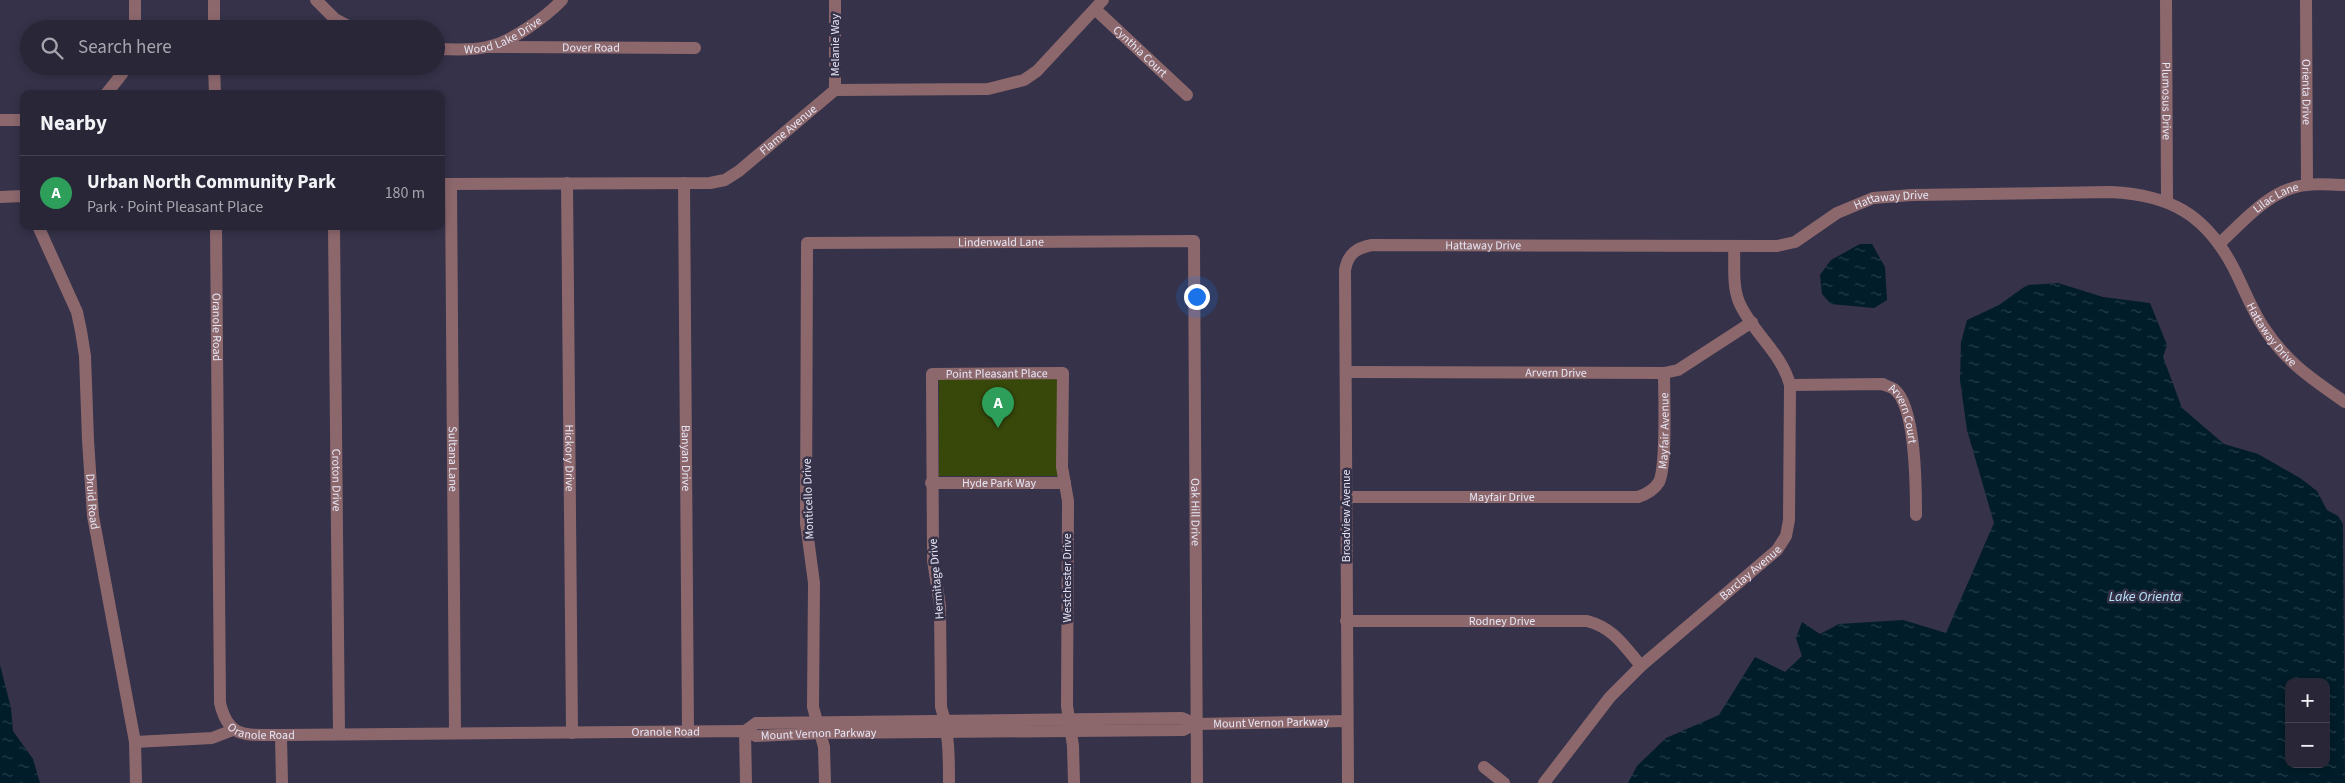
<!DOCTYPE html>
<html lang="en">
<head>
<meta charset="utf-8">
<style>
	body { margin:0; font-family:"Source Sans 3",sans-serif; background:#302e3f; color:#f1f3f6 }
	.controls { position:absolute; right:15px; bottom:15px; display:grid; overflow:hidden; border-radius:10px; box-shadow:0 2px 8px #0003 }
	.controls button { width:45px; height:45px; display:grid; place-items:center; padding:0; border:0; border-bottom:1px solid #444352; background:#282637; color:#f1f3f6; font:25px sans-serif }
	.you { position:absolute; left:1196px; top:296px; width:18px; height:18px; margin:-12px; border:4px solid #fff; border-radius:50%; background:#1a73e8; box-shadow:0 0 0 8px #1a73e833 }
	.badge { display:grid; place-items:center; width:32px; height:32px; border-radius:50%; background:#db2777; color:#fff; font-size:16px; font-weight:700 }
	.pin { position:absolute; translate:-50% -41px; filter:drop-shadow(0 1px 2px #0008) }
	.pin::after { content:''; position:absolute; top:26px; width:18px; height:15px; background:inherit; clip-path:polygon(0 0,100% 0,50% 100%) }
	.list { margin:0; padding:0; list-style:none }
	h2 { display:flex; justify-content:space-between; align-items:center; height:65px; margin:0; padding:0 20px; font-size:21px }
	h2 small { font-size:16px; font-weight:400; color:#a5a5ad }
	.list li { display:grid; grid-template-columns:32px 1fr auto; gap:15px; align-items:center; box-sizing:border-box; height:75px; padding:0 20px; border-top:1px solid #444352 }
	.list b { display:block; font-size:19px; white-space:nowrap }
	.list p { margin:0; font-size:16px; white-space:nowrap; color:#a5a5ad }
	.list em { font-size:16px; font-style:normal; color:#a5a5ad }
	.icon { flex:none; width:28px; height:28px; fill:none; stroke:currentColor; stroke-width:2; stroke-linecap:round; stroke-linejoin:round }
	.map { position:relative; flex:none; width:2345px; height:783px; overflow:hidden }
	.search { position:absolute; background:#282637; box-shadow:0 2px 8px #0003; left:20px; top:20px; width:425px; height:55px; display:flex; align-items:center; gap:12px; box-sizing:border-box; padding:0 18px; border-radius:28px; color:#a5a5ad; font-size:19px }
	.panel { position:absolute; background:#282637; box-shadow:0 2px 8px #0003; left:20px; top:90px; width:425px; height:140px; border-radius:10px }
	.map>svg:first-child { display:block }
	.park { fill:#37480a }
	.water { fill:url(#water-ripples); fill-rule:evenodd }
	.lines { fill:none; stroke-linecap:round; stroke-linejoin:round }
	.minor { stroke:#8c686d; stroke-width:12 }
	.labels { text-anchor:middle; stroke-width:5; stroke-linejoin:round; paint-order:stroke }
	.street-label { font-size:12px; fill:#e7e6f5; stroke:#353249 }
	.water-label { font-size:14px; font-style:italic; fill:#b5e0f6; stroke:#353249 }
</style>
</head>
<body>
<div class="map">
<svg width="2345" height="783" viewBox="0 0 2345 783">
	<defs>
		<pattern id="water-ripples" width="26" height="14" patternUnits="userSpaceOnUse" patternTransform="scale(1.25)"><rect width="26" height="14" fill="#011d29"/><path d="M2 4q2-2 4 0t4 0M15 11q2-2 4 0t4 0" fill="none" stroke="#263e49"/></pattern>
	</defs>
	<rect width="100%" height="100%" fill="#353249"/>
	<polygon class="park" points="939,379 1057,379 1058,476 939,476"/>
	<g class="water">
		<polygon points="1860,244 1872,244 1885,267 1887,300 1874,308 1831,304 1822,294 1820,275 1831,260"/>
		<path d="M 2058,283 L 2103,297 L 2150,303 L 2167,345 L 2163,357 L 2182,408 L 2224,444 L 2258,454 L 2300,478 L 2317,491 L 2327,510 L 2338,516 L 2343,524 L 2345,783 L 1628,783 L 1637,766 L 1666,738 L 1719,715 L 1755,657 L 1785,672 L 1802,656 L 1796,638 L 1802,622 L 1820,634 L 1839,624 L 1903,620 L 1946,633 L 1994,523 L 1967,430 L 1960,380 L 1961,342 L 1967,320 L 1999,305 L 2027,285 ZM 2289,682 L 2326,682 L 2326,764 L 2289,764 Z"/>
		<polygon points="0,665 11,708 13,731 33,759 40,783 0,783"/>
	</g>
	<g class="lines">
		<g class="minor">
			<polyline points="135,0 135,29"/>
			<polyline points="214,0 214,29"/>
			<polyline points="316,0 335,19 354,29"/>
			<polyline points="835,0 835,90"/>
			<path id="s1" d="M 2166,0 L 2167,202"/>
			<path id="s2" d="M 2306,0 L 2307,184"/>
			<path id="s3" d="M 1095,9 L 1187,95"/>
			<path id="s4" d="M 489,47 L 695,48"/>
			<path id="s5" d="M 436,49 C 453,49 470,51 487,47 C 510,43 546,17 562,0"/>
			<polyline points="214,66 215,94"/>
			<polyline points="106,94 122,74 125,66"/>
			<polyline points="0,120 24,120"/>
			<path id="s6" d="M 567,183 L 572,733"/>
			<path id="s7" d="M 684,183 L 688,732"/>
			<path id="s8" d="M 441,184 L 710,183 L 725,180 L 739,171 L 835,90 L 988,89 L 1024,80 L 1037,71 L 1103,0"/>
			<path id="s9" d="M 451,184 L 455,733"/>
			<polyline points="0,197 24,196"/>
			<path id="s10" d="M 38,226 L 77,312 L 81,331 L 85,356 L 88,440 L 93,516 L 135,742 L 136,783"/>
			<path id="s11" d="M 216,226 L 220,703 C 229,741 248,734 281,735 L 745,731 L 756,736 L 821,733 L 1183,730 L 1196,724"/>
			<path id="s12" d="M 334,226 L 339,734"/>
			<path id="s13" d="M 2219,244 C 2244,221 2270,189 2306,185 C 2318,183 2332,185 2345,185"/>
			<path id="s14" d="M 1346,372 L 1664,373 L 1678,370 L 1752,322"/>
			<path id="s15" d="M 1790,385 L 1883,384 C 1886,386 1891,387 1894,389 C 1916,406 1916,488 1916,515"/>
			<path id="s16" d="M 931,483 L 1065,483"/>
			<path id="s17" d="M 1346,497 L 1638,497 C 1647,494 1654,490 1659,482 C 1667,466 1664,395 1664,373"/>
			<path id="s18" d="M 1346,621 L 1587,621 C 1614,628 1624,646 1641,666"/>
			<path id="s19" d="M 745,731 L 756,723 L 1182,718 L 1196,724 L 1347,721"/>
			<polyline points="745,731 746,783"/>
			<polyline points="281,735 282,783"/>
			<polyline points="135,742 212,738 233,730"/>
			<polyline points="1484,767 1504,783"/>
			<path id="s20" d="M 825,783 L 824,747 L 813,707 L 814,583 L 806,523 L 807,243 L 1194,241 L 1197,783"/>
			<path id="s21" d="M 949,783 C 949,757 949,732 941,707 L 940,606 L 933,560 L 932,374 L 1063,373 L 1062,467 L 1068,501 L 1067,706 L 1073,746 L 1074,783"/>
			<path id="s22" d="M 1348,783 L 1345,270 C 1348,254 1356,248 1372,245 L 1777,246 L 1795,242 L 1837,213 L 1873,198 L 1912,195 L 2111,192 C 2170,195 2205,214 2233,267 C 2244,288 2251,309 2264,328 C 2287,363 2312,379 2345,402"/>
			<path id="s23" d="M 1544,783 L 1610,697 L 1641,666 L 1777,550 L 1786,536 L 1789,520 L 1790,385 C 1782,353 1751,331 1739,302 C 1732,285 1735,264 1734,247"/>
		</g>
	</g>
	<g class="labels">
		<g class="street-label">
			<text dy="4" stroke="none"><textPath href="#s5" startOffset="70">Wood Lake Drive</textPath></text>
			<text transform="translate(835 45) rotate(-90)" y="4">Melanie Way</text>
			<text dy="4" stroke="none"><textPath href="#s4" startOffset="102">Dover Road</textPath></text>
			<text dy="4" stroke="none"><textPath href="#s3" startOffset="62">Cynthia Court</textPath></text>
			<text dy="4" stroke="none"><textPath href="#s2" startOffset="92">Orienta Drive</textPath></text>
			<text dy="4" stroke="none"><textPath href="#s1" startOffset="101">Plumosus Drive</textPath></text>
			<text dy="4" stroke="none"><textPath href="#s8" startOffset="365">Flame Avenue</textPath></text>
			<text dy="4" stroke="none"><textPath href="#s13" startOffset="74">Lilac Lane</textPath></text>
			<text dy="4" stroke="none"><textPath href="#s22" startOffset="1084">Hattaway Drive</textPath></text>
			<text dy="4" stroke="none"><textPath href="#s20" startOffset="736">Lindenwald Lane</textPath></text>
			<text dy="4" stroke="none"><textPath href="#s22" startOffset="664">Hattaway Drive</textPath></text>
			<text dy="4" stroke="none"><textPath href="#s11" startOffset="101">Oranole Road</textPath></text>
			<text dy="4" stroke="none"><textPath href="#s22" startOffset="1534">Hattaway Drive</textPath></text>
			<text dy="4" stroke="none"><textPath href="#s14" startOffset="210">Arvern Drive</textPath></text>
			<text dy="4" stroke="none"><textPath href="#s21" startOffset="475">Point Pleasant Place</textPath></text>
			<text dy="4" stroke="none"><textPath href="#s15" startOffset="132">Arvern Court</textPath></text>
			<text dy="4" stroke="none"><textPath href="#s17" startOffset="370">Mayfair Avenue</textPath></text>
			<text dy="4" stroke="none"><textPath href="#s6" startOffset="275">Hickory Drive</textPath></text>
			<text dy="4" stroke="none"><textPath href="#s7" startOffset="275">Banyan Drive</textPath></text>
			<text dy="4" stroke="none"><textPath href="#s9" startOffset="275">Sultana Lane</textPath></text>
			<text dy="4" stroke="none"><textPath href="#s12" startOffset="254">Croton Drive</textPath></text>
			<text dy="4" stroke="none"><textPath href="#s16" startOffset="68">Hyde Park Way</textPath></text>
			<text dy="4" stroke="none"><textPath href="#s17" startOffset="156">Mayfair Drive</textPath></text>
			<text transform="translate(808 499) rotate(-92)" y="4">Monticello Drive</text>
			<text dy="4" stroke="none"><textPath href="#s10" startOffset="285">Druid Road</textPath></text>
			<text dy="4" stroke="none"><textPath href="#s20" startOffset="1200">Oak Hill Drive</textPath></text>
			<text transform="translate(1346 516) rotate(-90)" y="4">Broadview Avenue</text>
			<text dy="4" stroke="none"><textPath href="#s23" startOffset="296">Barclay Avenue</textPath></text>
			<text transform="translate(1067 578) rotate(-90)" y="4">Westchester Drive</text>
			<text transform="translate(936 579) rotate(-95)" y="4">Hermitage Drive</text>
			<text dy="4" stroke="none"><textPath href="#s18" startOffset="156">Rodney Drive</textPath></text>
			<text dy="4" stroke="none"><textPath href="#s19" startOffset="530">Mount Vernon Parkway</textPath></text>
			<text dy="4" stroke="none"><textPath href="#s11" startOffset="535">Oranole Road</textPath></text>
			<text dy="4" stroke="none"><textPath href="#s11" startOffset="940">Oranole Road</textPath></text>
			<text dy="4" stroke="none"><textPath href="#s11" startOffset="1094">Mount Vernon Parkway</textPath></text>
		</g>
		<g class="water-label">
			<text x="2145" y="601">Lake Orienta</text>
		</g>
	</g>
</svg>
<div class="controls">
<button>+</button>
<button>−</button>
</div>
<div class="you"></div>
<div class="pin badge" style="left:998px;top:428px;background:#2e9e5b">A</div>
<div class="search"><svg class="icon" aria-label="search" viewBox="0 0 24 24"><circle cx="10" cy="10" r="6"/><path d="M15 15l6 6"/></svg>Search here</div>
<section class="panel">
<h2>Nearby<small></small></h2>
<ul class="list">
<li><span class="badge" style="background:#2e9e5b">A</span><div><b>Urban North Community Park</b><p>Park · Point Pleasant Place</p></div><em>180 m</em></li>
</ul>
</section>
</div>
</body>
</html>
